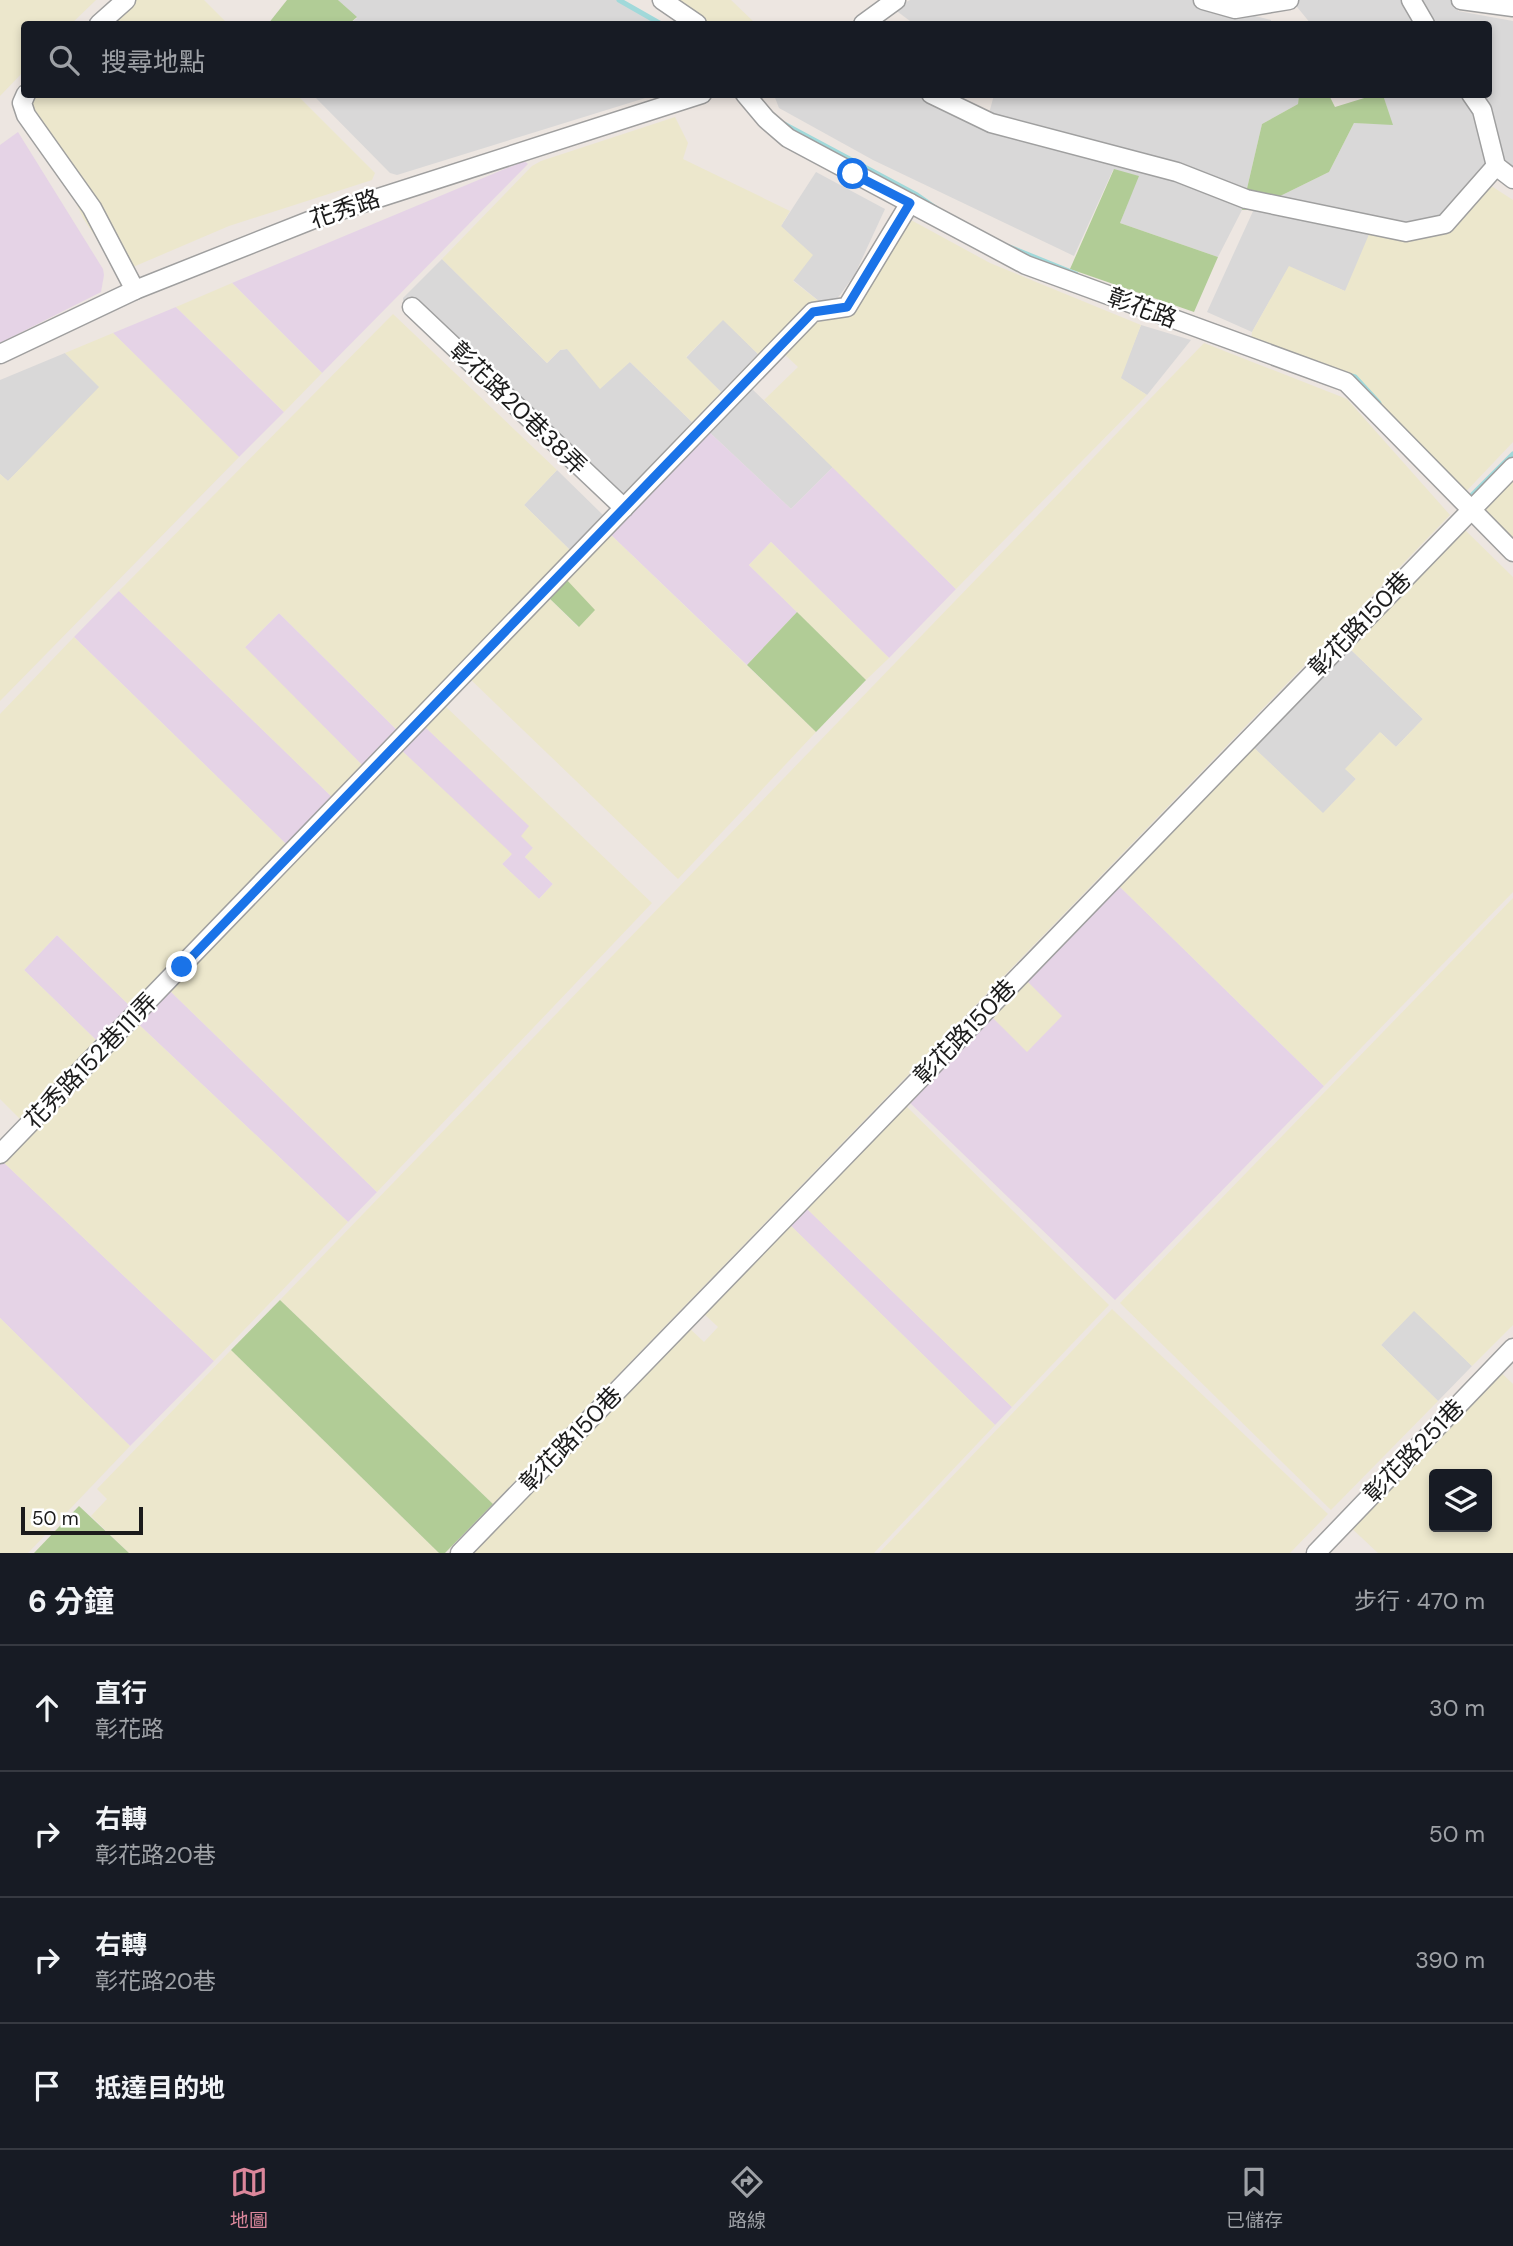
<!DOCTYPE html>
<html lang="zh-TW">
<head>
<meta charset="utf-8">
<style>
	body { margin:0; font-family:"DM Sans","Noto Sans TC",sans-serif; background:#20242c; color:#f1f3f6 }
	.controls { position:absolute; right:21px; bottom:21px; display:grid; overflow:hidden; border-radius:7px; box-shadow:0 4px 10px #0003 }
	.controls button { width:63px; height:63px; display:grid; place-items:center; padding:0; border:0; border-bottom:2px solid #363941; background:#171b24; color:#f1f3f6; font:35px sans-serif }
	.scale { position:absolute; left:21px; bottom:18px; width:122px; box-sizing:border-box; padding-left:7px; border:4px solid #1b1b1b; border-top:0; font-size:19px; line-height:24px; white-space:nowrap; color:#1b1b1b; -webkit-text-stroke:5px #fff; paint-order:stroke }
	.stop { position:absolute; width:21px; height:21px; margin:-16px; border:5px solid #1a73e8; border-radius:50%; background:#fff }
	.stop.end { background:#1a73e8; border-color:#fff; box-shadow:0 2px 7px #0008 }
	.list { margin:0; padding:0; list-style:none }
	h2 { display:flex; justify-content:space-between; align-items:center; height:91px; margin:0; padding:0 28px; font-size:30px }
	h2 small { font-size:23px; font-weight:400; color:#9ea1a6 }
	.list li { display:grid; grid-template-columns:46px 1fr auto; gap:21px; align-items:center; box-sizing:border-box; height:126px; padding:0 28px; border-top:2px solid #363941 }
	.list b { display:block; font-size:26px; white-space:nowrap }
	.list p { margin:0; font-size:23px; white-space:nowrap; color:#9ea1a6 }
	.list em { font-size:23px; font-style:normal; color:#9ea1a6 }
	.icon { flex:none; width:38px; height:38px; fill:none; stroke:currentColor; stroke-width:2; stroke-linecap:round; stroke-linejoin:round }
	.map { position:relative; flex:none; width:1513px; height:1553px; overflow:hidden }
	.search { position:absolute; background:#171b24; box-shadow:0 4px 10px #0003; left:21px; right:21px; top:21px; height:77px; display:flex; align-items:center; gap:18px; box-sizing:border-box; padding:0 24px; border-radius:7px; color:#9ea1a6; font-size:26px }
	.sheet { height:595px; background:#171b24 }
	nav { display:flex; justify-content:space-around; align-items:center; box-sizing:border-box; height:98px; border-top:2px solid #363941; background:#171b24; font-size:19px; color:#9ea1a6 }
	nav a { display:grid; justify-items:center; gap:4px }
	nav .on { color:#dc879b }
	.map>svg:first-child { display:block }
	.residential { fill:#d9d8d8 }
	.industrial { fill:#e5d3e6 }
	.farmland { fill:#ece7cc; fill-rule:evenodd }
	.forest { fill:#b1cc96 }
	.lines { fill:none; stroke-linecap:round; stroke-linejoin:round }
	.stream { stroke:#a1d9da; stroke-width:5 }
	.minor-casing { stroke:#9f9f9f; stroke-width:21 }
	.minor { stroke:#fff; stroke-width:18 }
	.route { stroke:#1a73e8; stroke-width:9 }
	.labels { text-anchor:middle; stroke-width:5; stroke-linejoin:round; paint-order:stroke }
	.street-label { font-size:24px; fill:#1b1b1b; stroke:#fff }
</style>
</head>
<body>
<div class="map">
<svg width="1513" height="1553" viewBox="0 0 1513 1553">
	<rect width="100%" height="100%" fill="#ede6e1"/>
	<g class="residential">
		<polygon points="338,0 621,0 662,24 349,24 357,18"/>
		<polygon points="910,0 1192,0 1271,20 1271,24 914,24 894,9"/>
		<polygon points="1298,0 1462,0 1458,11 1513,21 1513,180 1494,160 1444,222 1345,291 1289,267 1252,332 1207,312 1254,209 1329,172 1354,123 1392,124 1383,95 1488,94 1488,24 1311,24 1293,2"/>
		<polygon points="313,95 655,95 397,175 390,173"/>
		<polygon points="774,95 916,95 985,128 994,95 1299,95 1298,104 1262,124 1242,210 1218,257 1120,223 1138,176 1113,170 1074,256 873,160 779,108"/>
		<polygon points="816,172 885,209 855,274 840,295 831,305 825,306 793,280 781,226"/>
		<polygon points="442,259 547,363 560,350 567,349 630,362 692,422 613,506 403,303 403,298"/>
		<polygon points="723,319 758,354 721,392 686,358"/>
		<polygon points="1141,325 1191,340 1147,395 1120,378"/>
		<polygon points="65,353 100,387 8,481 0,474 0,380"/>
		<polygon points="750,387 833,467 791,509 707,430"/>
		<polygon points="557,470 604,516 571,551 524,505"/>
		<polygon points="1347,646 1423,719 1396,747 1381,733 1346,769 1356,779 1323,814 1251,745"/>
		<polygon points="1414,1310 1472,1366 1438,1401 1381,1345"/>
	</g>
	<g class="industrial">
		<polygon points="18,132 103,269 104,275 101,292 0,343 0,145"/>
		<polygon points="524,161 528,164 322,373 232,283"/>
		<polygon points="176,307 284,412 239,457 113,333"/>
		<polygon points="707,430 791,509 833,467 956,589 889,658 771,542 749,565 797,612 747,665 610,534"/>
		<polygon points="119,591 332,797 286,844 74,637"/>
		<polygon points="279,613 397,730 363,766 244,648"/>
		<polygon points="423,725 530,826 533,848 525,857 553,884 539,899 502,864 511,855 399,748"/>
		<polygon points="1116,883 1324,1086 1115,1300 906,1099 989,1014 1028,1051 1024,978"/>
		<polygon points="57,935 130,1006 96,1040 24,970"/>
		<polygon points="165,986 377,1192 348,1222 133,1019"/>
		<polygon points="0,1159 214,1361 130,1446 0,1318"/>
		<polygon points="803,1205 1012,1407 995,1425 787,1222"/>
	</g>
	<g class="farmland">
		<polygon points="0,0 96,0 71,24 24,24 24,71 0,96"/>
		<polygon points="123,0 204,0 228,24 98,24"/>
		<polygon points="662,0 731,0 756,24 697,24"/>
		<polygon points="27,95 297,95 375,173 372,180 229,226 119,273 83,218 66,180 29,126 13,108"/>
		<polygon points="675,117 688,143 683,159 790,211 781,226 813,255 793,281 825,306 809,306 758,354 723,320 686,357 721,392 692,422 630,362 600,389 567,349 560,350 547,363 442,259 532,166 541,161"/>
		<polygon points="1479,178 1513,200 1513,442 1457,501 1362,389 1250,348 1252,332 1289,266 1345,291 1370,232 1444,222"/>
		<polygon points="900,214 990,263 1141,325 1121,378 1147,395 956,589 764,400 798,367 780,350 809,325 839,316"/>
		<polygon points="232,283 322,373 284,412 176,307"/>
		<polygon points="393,314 557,470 524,505 571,551 397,730 279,613 245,647 363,766 332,797 119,591"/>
		<polygon points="113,333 239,457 0,701 0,474 8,481 99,387 65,353"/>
		<polygon points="1204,343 1347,399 1450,515 493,1504 280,1300"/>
		<polygon points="1513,469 1513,559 1468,516"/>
		<polygon points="1462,527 1513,577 1513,892 1324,1086 1116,883 1251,745 1323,813 1356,779 1345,769 1380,732 1396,747 1423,719 1347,646"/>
		<polygon points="610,534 816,732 678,879 468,677 547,596 578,627 565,578"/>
		<polygon points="771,542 889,658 866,680 749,565"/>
		<polygon points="74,637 286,844 130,1006 57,935 24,970 96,1040 20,1119 0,1099 0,714"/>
		<polygon points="443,704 652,903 377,1192 165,986 399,748 512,854 502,864 539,899 553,884 525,857 533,848 521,836 529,826 423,725"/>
		<polygon points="1513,898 1513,1325 1472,1366 1414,1311 1381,1345 1438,1401 1331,1510 1120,1303"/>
		<polygon points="1024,978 1062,1016 1027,1052 989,1014"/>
		<polygon points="133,1019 348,1222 214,1361 0,1159"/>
		<polygon points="903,1103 1109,1305 1012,1407 803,1205"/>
		<polygon points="787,1222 995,1425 874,1553 466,1553 687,1326 704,1342 718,1327 701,1311"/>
		<polygon points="1112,1309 1328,1514 1290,1553 879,1553"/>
		<polygon points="0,1318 130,1446 28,1553 0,1553"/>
		<polygon points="231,1350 439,1553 129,1553 91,1516 107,1499 97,1489"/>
		<path d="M 1495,1367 L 1513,1384 L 1513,1553 L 1378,1553 L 1345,1522 ZM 1434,1474 L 1487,1474 L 1487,1527 L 1434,1527 Z"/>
	</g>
	<g class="forest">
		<polygon points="287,0 338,0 357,17 349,24 268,24"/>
		<polygon points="1299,95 1329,95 1335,107 1374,95 1383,95 1393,125 1354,123 1329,172 1254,209 1242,210 1262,124 1298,104"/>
		<polygon points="1114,169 1139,176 1120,223 1218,257 1194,312 1070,269"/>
		<polygon points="565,578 595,610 579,627 547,596"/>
		<polygon points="797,612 866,680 816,732 747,665"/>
		<polygon points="280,1300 493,1504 445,1553 439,1553 231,1350"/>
		<polygon points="79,1506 129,1553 34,1553"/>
	</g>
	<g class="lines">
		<g class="stream">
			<polyline points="619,0 661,24"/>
			<polyline points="784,124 917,195 937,209"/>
			<polyline points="1007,246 1076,274"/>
			<polyline points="1348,375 1355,377 1379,403"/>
			<polyline points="1467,500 1513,454"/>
		</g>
		<defs>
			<g id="minor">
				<polyline points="662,0 697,24"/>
				<polyline points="1203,0 1235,9 1289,0"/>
				<polyline points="1411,0 1425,24"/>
				<polyline points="1461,0 1513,7"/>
				<polyline points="99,24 126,0"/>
				<polyline points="863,24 896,0"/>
				<polyline points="26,94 22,103 26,115 92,208 135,290"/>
				<polyline points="745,94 766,119 788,138 1026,265 1346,382 1513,552"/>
				<polyline points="931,94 991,123 1177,172 1246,199 1406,232 1445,224 1496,166"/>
				<polyline points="1471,94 1482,110 1496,166 1513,179"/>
				<polyline points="412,307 624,508"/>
				<polyline points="0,354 135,290 319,217 702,94"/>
				<polyline points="0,1154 813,312 847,307 910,203"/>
				<polyline points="460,1553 1513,467"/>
				<polyline points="1316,1553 1513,1348"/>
			</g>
		</defs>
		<use href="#minor" class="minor-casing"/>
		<use href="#minor" class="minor"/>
	</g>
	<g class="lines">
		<polyline class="route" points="182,967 813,312 847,307 910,203 853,174"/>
	</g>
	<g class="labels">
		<g class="street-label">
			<text transform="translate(345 209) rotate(-19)" y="8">花秀路</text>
			<text transform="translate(1142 308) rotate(20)" y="8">彰花路</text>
			<text transform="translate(518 408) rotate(44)" y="8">彰花路20巷38弄</text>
			<text transform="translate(1360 624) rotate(-46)" y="8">彰花路150巷</text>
			<text transform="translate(965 1032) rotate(-46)" y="8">彰花路150巷</text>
			<text transform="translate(91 1061) rotate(-46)" y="8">花秀路152巷111弄</text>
			<text transform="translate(571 1439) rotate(-46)" y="8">彰花路150巷</text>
			<text transform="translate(1414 1451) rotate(-46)" y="8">彰花路251巷</text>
		</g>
	</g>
</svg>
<div class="controls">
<button><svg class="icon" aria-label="layers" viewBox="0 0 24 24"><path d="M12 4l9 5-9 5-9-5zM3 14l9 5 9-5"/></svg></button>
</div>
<div class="scale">50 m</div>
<div class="stop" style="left:853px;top:174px"></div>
<div class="stop end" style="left:182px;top:967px"></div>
<div class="search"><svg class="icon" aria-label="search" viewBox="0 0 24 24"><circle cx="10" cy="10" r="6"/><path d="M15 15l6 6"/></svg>搜尋地點</div>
</div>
<section class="sheet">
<h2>6 分鐘<small>步行 · 470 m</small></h2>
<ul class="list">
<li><svg class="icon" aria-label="ahead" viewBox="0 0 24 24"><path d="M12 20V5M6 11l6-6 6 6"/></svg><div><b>直行</b><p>彰花路</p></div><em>30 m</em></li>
<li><svg class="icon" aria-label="right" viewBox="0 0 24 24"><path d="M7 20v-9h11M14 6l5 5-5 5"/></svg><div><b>右轉</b><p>彰花路20巷</p></div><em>50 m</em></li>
<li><svg class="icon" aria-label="right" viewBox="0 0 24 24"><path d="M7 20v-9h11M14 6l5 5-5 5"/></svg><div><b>右轉</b><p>彰花路20巷</p></div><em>390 m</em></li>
<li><svg class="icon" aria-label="arrive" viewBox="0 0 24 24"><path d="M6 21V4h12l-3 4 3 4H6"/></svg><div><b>抵達目的地</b></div></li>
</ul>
</section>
<nav>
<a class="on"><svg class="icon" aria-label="map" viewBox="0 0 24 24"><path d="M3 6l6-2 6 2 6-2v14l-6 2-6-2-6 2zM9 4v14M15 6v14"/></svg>地圖</a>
<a><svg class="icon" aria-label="directions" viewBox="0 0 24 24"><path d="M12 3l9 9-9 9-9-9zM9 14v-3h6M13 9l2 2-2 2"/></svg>路線</a>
<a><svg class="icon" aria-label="saved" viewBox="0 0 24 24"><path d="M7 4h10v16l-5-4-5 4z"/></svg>已儲存</a>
</nav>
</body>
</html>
